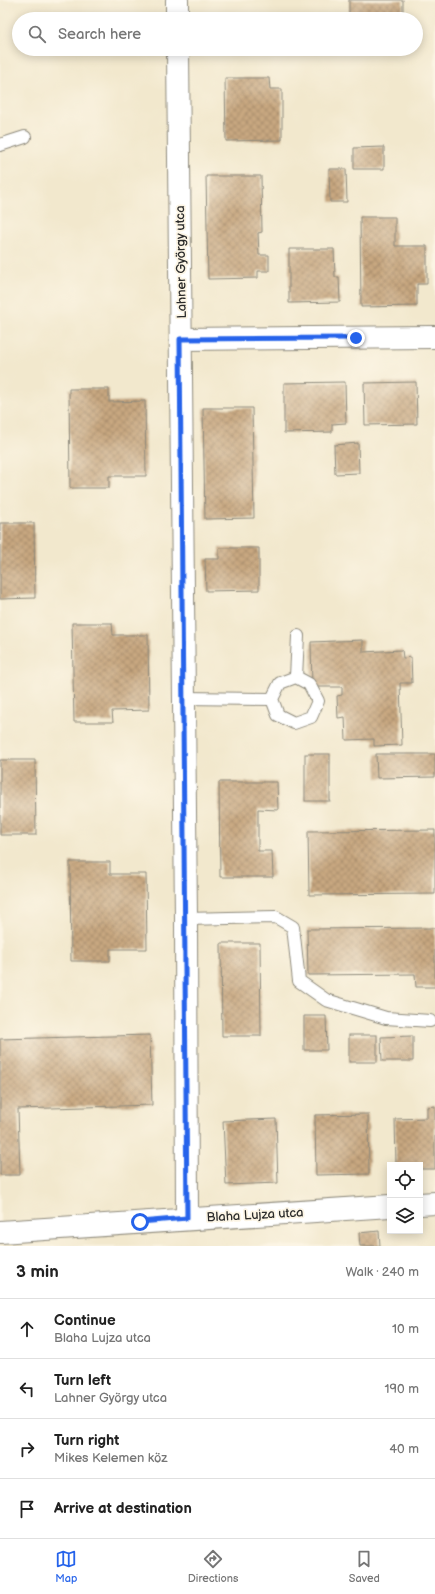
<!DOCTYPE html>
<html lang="en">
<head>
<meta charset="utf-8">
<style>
	body { margin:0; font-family:"Balsamiq Sans",sans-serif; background:#f2f2f2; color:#222 }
	.controls { position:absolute; right:12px; bottom:12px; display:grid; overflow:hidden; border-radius:0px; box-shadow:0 2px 10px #0003 }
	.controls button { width:36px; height:36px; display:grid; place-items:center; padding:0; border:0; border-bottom:1px solid #e0e0e0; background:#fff; color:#222; font:20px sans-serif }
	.stop { position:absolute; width:12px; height:12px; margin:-9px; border:3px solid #2563eb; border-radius:50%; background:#fff }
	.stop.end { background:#2563eb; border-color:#fff; box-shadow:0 1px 4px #0008 }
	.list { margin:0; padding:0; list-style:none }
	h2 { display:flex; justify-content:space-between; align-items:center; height:52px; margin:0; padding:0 16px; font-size:17px }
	h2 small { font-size:13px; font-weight:400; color:#767676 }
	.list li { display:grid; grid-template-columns:26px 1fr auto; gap:12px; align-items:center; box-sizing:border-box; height:60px; padding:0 16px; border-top:1px solid #e0e0e0 }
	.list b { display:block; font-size:15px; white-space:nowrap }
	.list p { margin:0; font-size:13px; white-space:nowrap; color:#767676 }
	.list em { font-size:13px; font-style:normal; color:#767676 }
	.icon { flex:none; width:22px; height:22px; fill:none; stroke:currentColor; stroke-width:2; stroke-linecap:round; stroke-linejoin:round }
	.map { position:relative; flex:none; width:435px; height:1246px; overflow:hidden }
	.search { position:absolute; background:#fff; box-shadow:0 2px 10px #0003; left:12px; right:12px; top:12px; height:44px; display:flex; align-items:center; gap:10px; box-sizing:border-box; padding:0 14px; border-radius:22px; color:#767676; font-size:15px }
	.sheet { height:292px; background:#fff }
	nav { display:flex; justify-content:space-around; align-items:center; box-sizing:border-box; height:56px; border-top:1px solid #e0e0e0; background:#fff; font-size:11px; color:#767676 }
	nav a { display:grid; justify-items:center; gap:2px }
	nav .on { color:#2563eb }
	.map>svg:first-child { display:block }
	.building { fill:url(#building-cross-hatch) }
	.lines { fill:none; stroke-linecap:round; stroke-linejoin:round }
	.lane-casing { stroke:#8e8a7c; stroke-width:14 }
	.street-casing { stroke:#8e8a7c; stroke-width:24 }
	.lane { stroke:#fff; stroke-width:12 }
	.street { stroke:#fff; stroke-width:22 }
	.route { stroke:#2563eb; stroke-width:5 }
	.labels { text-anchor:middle; stroke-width:3.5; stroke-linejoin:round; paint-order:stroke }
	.street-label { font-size:13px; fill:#2b2b2b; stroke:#fcf5e5 }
</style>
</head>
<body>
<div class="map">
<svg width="435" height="1246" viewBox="0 0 435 1246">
	<defs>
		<pattern id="building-cross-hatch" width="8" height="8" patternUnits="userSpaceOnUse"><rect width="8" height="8" fill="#c8a780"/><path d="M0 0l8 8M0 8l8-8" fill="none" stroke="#a38869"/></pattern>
	</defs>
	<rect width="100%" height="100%" fill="#fcf5e5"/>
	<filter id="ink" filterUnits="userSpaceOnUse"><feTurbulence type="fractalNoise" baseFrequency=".025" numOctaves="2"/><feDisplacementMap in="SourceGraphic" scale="8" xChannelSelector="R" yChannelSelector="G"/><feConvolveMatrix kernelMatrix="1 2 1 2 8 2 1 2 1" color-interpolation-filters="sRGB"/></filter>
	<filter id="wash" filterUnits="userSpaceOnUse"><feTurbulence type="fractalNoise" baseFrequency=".012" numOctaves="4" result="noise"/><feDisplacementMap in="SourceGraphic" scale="16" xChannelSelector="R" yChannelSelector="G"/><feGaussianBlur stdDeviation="0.9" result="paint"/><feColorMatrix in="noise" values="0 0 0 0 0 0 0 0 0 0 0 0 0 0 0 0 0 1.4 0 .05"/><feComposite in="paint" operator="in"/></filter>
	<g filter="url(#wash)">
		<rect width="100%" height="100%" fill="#f2e8cd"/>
		<g id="blocks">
			<g class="building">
				<rect x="349" y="0" width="54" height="19"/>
				<polygon points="225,78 269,78 270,89 282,89 282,140 226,141"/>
				<polygon points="384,147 384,169 354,169 354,148"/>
				<polygon points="329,169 346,169 347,202 330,202"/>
				<polygon points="206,176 261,176 262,232 258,233 259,255 269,255 269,271 258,271 258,278 208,279"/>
				<polygon points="360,217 395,217 395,246 427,246 427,284 417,284 417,306 361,307"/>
				<polygon points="289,249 334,249 335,277 339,277 340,302 289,303"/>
				<polygon points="345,382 346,423 332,424 332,432 284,433 284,383"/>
				<polygon points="416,382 417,424 365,425 364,383"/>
				<polygon points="69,389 109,389 109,402 145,401 146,476 109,476 109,488 70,488"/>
				<polygon points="203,408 252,408 254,518 205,519"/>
				<polygon points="358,443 359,473 335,474 334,445"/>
				<polygon points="0,523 34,523 35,598 0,599"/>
				<polygon points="219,548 259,548 259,590 206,591 205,559 219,559"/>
				<polygon points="72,623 112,623 113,635 148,635 149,710 112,711 113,722 74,722"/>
				<polygon points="363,640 363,652 402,650 403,658 411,657 412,683 400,683 402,745 374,746 374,739 346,740 345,717 338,718 337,696 342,695 342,687 312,687 311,642"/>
				<rect x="305" y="754" width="25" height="47"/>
				<polygon points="376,754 435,754 435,777 377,778"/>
				<polygon points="0,760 35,760 36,835 0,835"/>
				<polygon points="219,782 277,782 278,810 258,809 258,851 272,851 273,877 220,877"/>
				<polygon points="435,830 435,894 309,895 308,831"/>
				<polygon points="70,862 110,862 110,874 146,874 147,949 110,949 110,961 71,961"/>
				<polygon points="435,928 435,987 416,987 415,974 308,975 307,929"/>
				<polygon points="221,943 260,943 261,1036 222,1036"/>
				<polygon points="304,1016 326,1016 327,1050 304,1050"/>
				<polygon points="150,1035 152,1105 18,1109 20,1175 0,1175 0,1039"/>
				<rect x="349" y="1035" width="28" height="27"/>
				<polygon points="413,1036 413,1061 382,1061 381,1037"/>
				<polygon points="435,1106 435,1169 420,1169 420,1165 396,1165 395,1119 427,1118 427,1107"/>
				<polygon points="368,1114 369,1174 316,1175 315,1115"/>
				<polygon points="276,1119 278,1183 226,1185 223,1121"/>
				<polygon points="379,1231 380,1246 360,1246 359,1233"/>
			</g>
		</g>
	</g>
	<g filter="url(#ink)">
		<use href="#blocks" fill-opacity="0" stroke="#8e8a7c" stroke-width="1"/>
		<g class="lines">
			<defs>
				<g id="lane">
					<polyline points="0,145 25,137"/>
					<polygon points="296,677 309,684 318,701 311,717 294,723 278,715 272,699 280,683"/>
					<polyline points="296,677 298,636"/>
					<polyline points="183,698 272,699"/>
					<polyline points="186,919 276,917 293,927 299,981 326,1000 386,1018 430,1021"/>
				</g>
				<g id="street">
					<polyline points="177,0 177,19"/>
					<polyline points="178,49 186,919 187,1218"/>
					<polyline points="181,339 435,337"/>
					<polyline points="420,1204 435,1203"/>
					<polyline points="0,1232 390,1206"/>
				</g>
			</defs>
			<use href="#lane" class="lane-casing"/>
			<use href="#street" class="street-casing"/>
			<use href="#lane" class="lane"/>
			<use href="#street" class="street"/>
		</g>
	</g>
	<g class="lines" filter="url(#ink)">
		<polyline class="route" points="140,1222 187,1218 180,339 356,338"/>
	</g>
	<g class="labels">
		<g class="street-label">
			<text transform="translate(180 262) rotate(-91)" y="5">Lahner György utca</text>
			<text transform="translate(255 1214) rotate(-3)" y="5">Blaha Lujza utca</text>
		</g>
	</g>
</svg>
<div class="controls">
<button><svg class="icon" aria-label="locate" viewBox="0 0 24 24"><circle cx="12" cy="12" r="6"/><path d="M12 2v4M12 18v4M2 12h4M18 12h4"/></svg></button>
<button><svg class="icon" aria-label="layers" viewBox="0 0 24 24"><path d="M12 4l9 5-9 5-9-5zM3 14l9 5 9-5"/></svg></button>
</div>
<div class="stop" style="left:140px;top:1222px"></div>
<div class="stop end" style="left:356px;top:338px"></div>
<div class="search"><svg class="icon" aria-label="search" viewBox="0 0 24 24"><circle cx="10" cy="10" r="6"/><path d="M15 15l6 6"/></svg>Search here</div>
</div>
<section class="sheet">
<h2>3 min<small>Walk · 240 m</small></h2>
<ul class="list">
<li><svg class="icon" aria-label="ahead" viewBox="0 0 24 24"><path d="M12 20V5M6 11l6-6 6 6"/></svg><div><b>Continue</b><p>Blaha Lujza utca</p></div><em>10 m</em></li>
<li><svg class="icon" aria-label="left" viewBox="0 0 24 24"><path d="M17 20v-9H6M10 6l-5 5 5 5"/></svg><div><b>Turn left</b><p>Lahner György utca</p></div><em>190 m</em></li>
<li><svg class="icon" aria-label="right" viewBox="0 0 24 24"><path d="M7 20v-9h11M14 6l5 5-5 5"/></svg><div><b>Turn right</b><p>Mikes Kelemen köz</p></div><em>40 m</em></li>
<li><svg class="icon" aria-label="arrive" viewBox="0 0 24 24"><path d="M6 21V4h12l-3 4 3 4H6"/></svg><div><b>Arrive at destination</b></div></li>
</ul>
</section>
<nav>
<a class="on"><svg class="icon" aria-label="map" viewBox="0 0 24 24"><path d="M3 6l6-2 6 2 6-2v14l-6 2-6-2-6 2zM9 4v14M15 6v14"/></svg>Map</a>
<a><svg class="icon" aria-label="directions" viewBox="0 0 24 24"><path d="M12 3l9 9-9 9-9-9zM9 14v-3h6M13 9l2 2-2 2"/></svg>Directions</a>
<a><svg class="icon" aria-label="saved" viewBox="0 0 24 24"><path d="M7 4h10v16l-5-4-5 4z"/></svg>Saved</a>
</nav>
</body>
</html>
